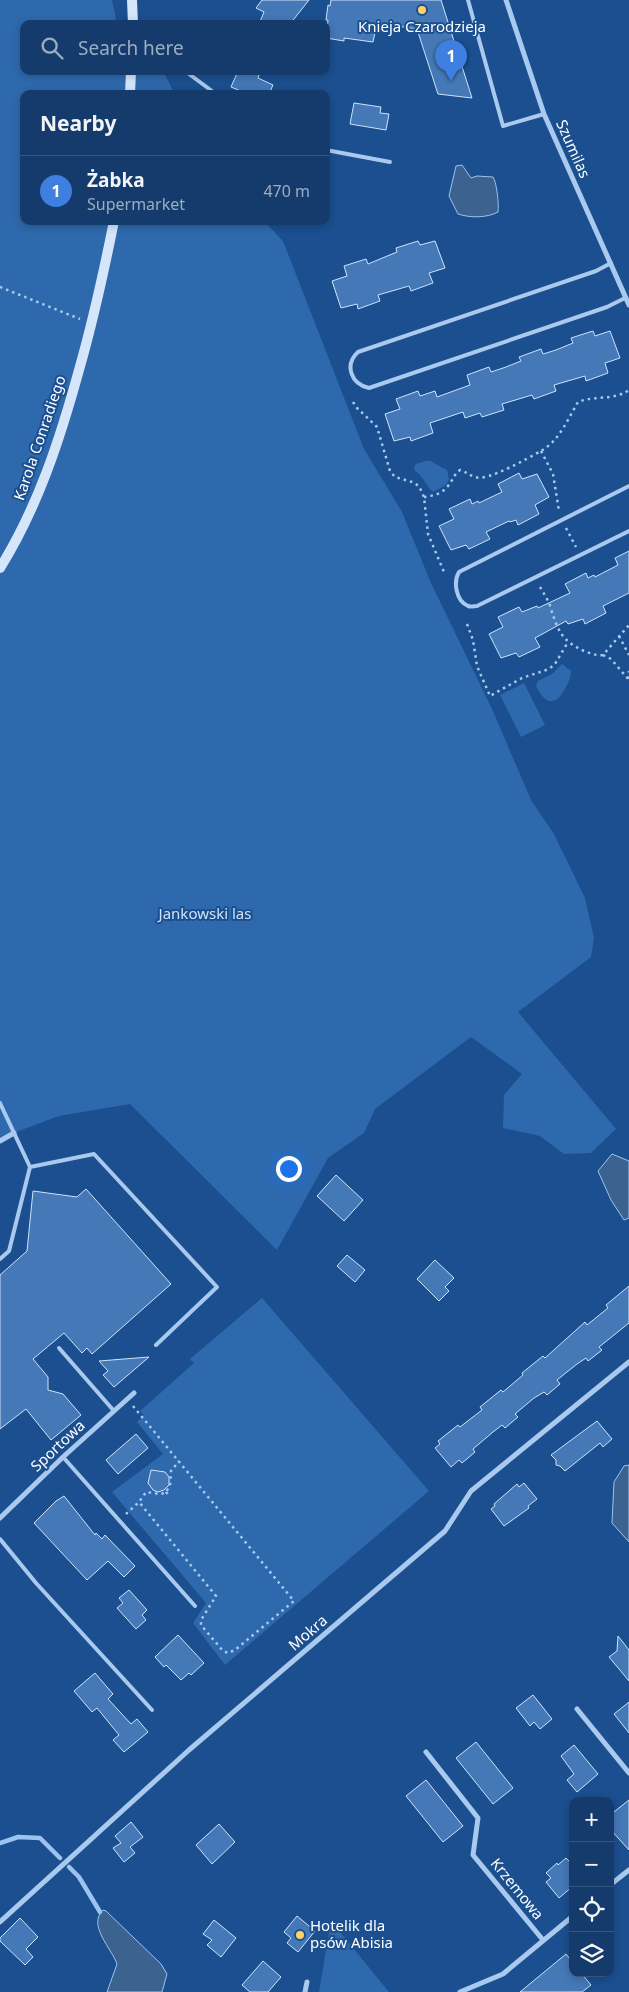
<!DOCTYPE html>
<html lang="en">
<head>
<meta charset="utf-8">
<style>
	body { margin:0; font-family:"Noto Sans",sans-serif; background:#1d4271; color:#f1f3f6 }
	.controls { position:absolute; right:15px; bottom:15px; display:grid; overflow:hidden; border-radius:10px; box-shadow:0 2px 8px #0003 }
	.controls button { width:45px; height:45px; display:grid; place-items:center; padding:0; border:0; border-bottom:1px solid #33557e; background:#143b6b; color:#f1f3f6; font:25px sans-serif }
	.you { position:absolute; left:288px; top:1168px; width:18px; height:18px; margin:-12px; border:4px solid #fff; border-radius:50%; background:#1a73e8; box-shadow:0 0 0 8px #1a73e833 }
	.badge { display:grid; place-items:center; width:32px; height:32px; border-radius:50%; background:#e797bd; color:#fff; font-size:16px; font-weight:700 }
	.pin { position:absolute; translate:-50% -41px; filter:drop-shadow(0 1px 2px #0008) }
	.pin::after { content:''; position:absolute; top:26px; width:18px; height:15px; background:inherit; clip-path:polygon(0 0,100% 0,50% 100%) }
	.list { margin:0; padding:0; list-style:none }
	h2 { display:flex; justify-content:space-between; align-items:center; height:65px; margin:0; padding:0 20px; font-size:21px }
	h2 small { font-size:16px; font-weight:400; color:#9dadc1 }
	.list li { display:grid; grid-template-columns:32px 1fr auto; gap:15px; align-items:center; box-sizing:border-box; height:70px; padding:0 20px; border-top:1px solid #33557e }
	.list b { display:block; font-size:19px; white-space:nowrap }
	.list p { margin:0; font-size:16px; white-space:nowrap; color:#9dadc1 }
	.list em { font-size:16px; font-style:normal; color:#9dadc1 }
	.icon { flex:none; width:28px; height:28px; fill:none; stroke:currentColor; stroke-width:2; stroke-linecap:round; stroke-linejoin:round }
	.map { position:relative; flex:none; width:629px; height:1992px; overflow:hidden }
	.search { position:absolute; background:#143b6b; box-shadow:0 2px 8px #0003; left:20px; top:20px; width:310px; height:55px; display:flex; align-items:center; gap:12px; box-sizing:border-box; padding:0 18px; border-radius:10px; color:#9dadc1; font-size:19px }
	.panel { position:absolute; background:#143b6b; box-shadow:0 2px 8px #0003; left:20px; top:90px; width:310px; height:135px; border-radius:10px }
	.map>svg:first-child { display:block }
	.green { fill:#2e69ad }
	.water { fill:#3c6290; stroke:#9cc4f0 }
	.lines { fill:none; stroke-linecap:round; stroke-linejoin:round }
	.stream { stroke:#9cc4f0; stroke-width:4.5 }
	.building { fill:#4478b7; stroke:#cfe3fa }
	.path { stroke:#a9c9ee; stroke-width:2.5; stroke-dasharray:2.5 4; stroke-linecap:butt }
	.lane { stroke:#a9c9ee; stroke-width:4 }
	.street { stroke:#a9c9ee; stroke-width:5 }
	.secondary { stroke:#d6e6fa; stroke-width:10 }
	.poi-dot { fill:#ffd166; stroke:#1b4f8f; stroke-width:2 }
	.labels { text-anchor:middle; stroke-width:4; stroke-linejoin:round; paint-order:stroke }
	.poi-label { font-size:15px; fill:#fff; stroke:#1b4f8f }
	.street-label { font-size:15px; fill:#fff; stroke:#1b4f8f }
	.park-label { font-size:15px; fill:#cfe3fa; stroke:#1b4f8f }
</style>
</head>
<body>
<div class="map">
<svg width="629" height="1992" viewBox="0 0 629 1992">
	<rect width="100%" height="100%" fill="#1b4f8f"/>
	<g class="green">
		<polygon points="0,0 112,0 117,24 24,24 24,71 163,71 175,94 24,94 24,221 264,221 283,241 364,449 402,512 431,583 492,709 531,800 554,834 585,898 594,938 591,957 518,1012 616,1129 591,1153 564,1154 540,1136 503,1128 504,1095 522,1074 471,1037 375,1109 364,1133 328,1158 277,1250 130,1104 59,1116 0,1138"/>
		<path d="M 425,461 L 430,461 L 447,470 L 449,479 L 446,485 L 433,492 C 425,485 424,476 415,471 L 414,467 L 416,464 Z"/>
		<path d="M 562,664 L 571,671 C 571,677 569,681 566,687 C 556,707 545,705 536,686 L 538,681 L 552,674 Z"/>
		<polygon points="524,683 545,725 521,737 500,695"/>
		<polygon points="262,1298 429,1491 225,1665 193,1623 206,1603 112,1492 163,1454 137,1422 144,1415 140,1411 194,1363 190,1359"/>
		<polygon points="331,1921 389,1992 319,1992"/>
	</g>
	<g class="water">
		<path d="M 462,165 L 471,178 L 477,176 L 493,177 C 497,183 499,205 498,212 C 487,218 470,218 458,214 L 449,196 L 456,166 Z"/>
		<polygon points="612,1154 629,1161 629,1218 624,1220 611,1200 598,1171"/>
		<polygon points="629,1465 629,1542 612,1523 614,1482 624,1466"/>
		<path d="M 103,1910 L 106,1911 L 161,1964 L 167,1974 L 162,1992 L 107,1992 L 117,1964 C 112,1949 87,1925 103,1910 Z"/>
	</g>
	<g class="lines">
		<g class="stream">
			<polyline points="0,1843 18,1837 40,1838 60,1858"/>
			<polyline points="69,1867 79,1877 100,1912"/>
		</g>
	</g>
	<g class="building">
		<polygon points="262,0 309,0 290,24 259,24 264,12 256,8"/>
		<polygon points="331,0 441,0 472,98 438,94 417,29 377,23 373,42 344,38 344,41 326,38 328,20 326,20 328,5 330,6"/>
		<polygon points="238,71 249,71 259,75 258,78 273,85 269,94 248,94 231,87"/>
		<polygon points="354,103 381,107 380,113 389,114 386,130 350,124"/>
		<polygon points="418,241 420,245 435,241 445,268 429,273 433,283 411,291 409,286 378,295 380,301 358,309 357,304 341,308 332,281 347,276 344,266 366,259 368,264 397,252 396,248"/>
		<polygon points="593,331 595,336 610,331 620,358 605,363 608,373 586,381 585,376 554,385 556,391 534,399 532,395 502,404 504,410 482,417 480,413 465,418 463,412 430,423 433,433 411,441 410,437 394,441 385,414 400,409 396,399 418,391 420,396 435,391 437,397 470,385 467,375 489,367 491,372 506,367 521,361 519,357 541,349 543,354 556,350 573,343 571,338"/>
		<polygon points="519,473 522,479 537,474 549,497 535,505 539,514 518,525 516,520 510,522 509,521 486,532 490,539 469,549 466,545 451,550 439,526 454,519 449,509 470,499 472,504 478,501 479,503 502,492 498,484"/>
		<polygon points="629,551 629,593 603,606 606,613 585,624 583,619 568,624 566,621 535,638 540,647 519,657 516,653 501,658 489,634 503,627 498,617 519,607 522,612 537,606 538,608 570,593 565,584 586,573 588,578 594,575 595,577 618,565 615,558"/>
		<polygon points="336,1175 363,1200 344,1221 317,1196"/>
		<polygon points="86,1189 171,1284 92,1354 87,1348 82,1353 64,1333 33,1359 48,1377 48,1390 63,1394 81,1415 51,1440 26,1409 0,1429 0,1275 27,1251 33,1191 77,1197"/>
		<polygon points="347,1255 365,1270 355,1282 337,1266"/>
		<polygon points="435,1260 454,1278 445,1287 449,1291 439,1301 417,1279"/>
		<polygon points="629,1286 629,1323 599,1347 602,1350 588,1361 586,1358 577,1364 557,1380 560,1384 547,1395 544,1392 534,1398 515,1414 518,1417 505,1428 502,1425 493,1432 473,1449 475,1452 462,1463 459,1460 451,1467 435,1448 440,1444 438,1441 458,1425 460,1427 482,1410 480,1407 501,1390 503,1392 523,1375 522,1373 543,1356 545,1358 585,1322 587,1325 608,1308 606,1305"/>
		<polygon points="149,1357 114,1387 103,1375 108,1371 99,1361"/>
		<polygon points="597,1421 612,1439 603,1447 600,1443 565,1471 560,1466 556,1465 556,1460 551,1455"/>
		<polygon points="136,1434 148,1448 118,1474 106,1460"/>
		<polygon points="151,1470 165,1472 169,1477 169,1485 164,1490 158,1492 153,1490 148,1483"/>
		<polygon points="524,1483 537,1499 528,1506 529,1508 504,1526 491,1509 495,1506 494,1504 517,1484 519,1487"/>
		<polygon points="64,1496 95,1535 96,1533 102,1539 105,1535 135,1566 124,1577 108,1561 87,1580 34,1523 56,1501"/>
		<polygon points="129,1590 147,1610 142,1615 146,1620 136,1629 117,1608 123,1603 119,1598"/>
		<polygon points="178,1635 204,1663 191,1675 189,1673 181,1680 166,1665 164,1667 155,1657"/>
		<polygon points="618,1636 629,1650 629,1681 609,1657 617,1651"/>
		<polygon points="95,1673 113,1694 108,1699 131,1724 137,1719 148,1732 124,1752 113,1740 119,1735 97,1708 92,1712 74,1691"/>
		<polygon points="533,1695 552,1719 540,1729 534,1722 530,1726 516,1708"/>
		<polygon points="629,1702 629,1733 614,1714"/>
		<polygon points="476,1742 513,1788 493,1804 456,1758"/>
		<polygon points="574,1745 598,1774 577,1792 567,1780 574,1774 561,1756"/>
		<polygon points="426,1780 463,1826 443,1842 406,1796"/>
		<polygon points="629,1800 629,1850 610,1829 610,1815"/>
		<polygon points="131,1822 143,1837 130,1847 135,1853 124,1862 113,1848 121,1843 115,1836"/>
		<polygon points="219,1824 235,1842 212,1864 196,1845"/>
		<polygon points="566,1858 573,1865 573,1886 559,1898 546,1882 551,1878 546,1873 557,1863 558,1865"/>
		<polygon points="297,1916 315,1931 298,1952 287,1943 291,1938 284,1932"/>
		<polygon points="20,1918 38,1937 26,1949 33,1957 25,1965 0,1941 0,1938"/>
		<polygon points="214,1920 236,1938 221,1957 207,1945 212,1940 203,1934"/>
		<polygon points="566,1954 573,1963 573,1973 581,1973 591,1985 582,1992 520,1992"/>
		<polygon points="263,1961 281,1977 268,1992 250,1992 242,1985"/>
	</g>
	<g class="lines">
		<g class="path">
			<polyline points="0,287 80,319"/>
			<polyline points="353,402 357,408 377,427 390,471 395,477 412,482 419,486 424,497 428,534 444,572"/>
			<polyline points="541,451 553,474 559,511"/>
			<path d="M 424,497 C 432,496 442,494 447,487 C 453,481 453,475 460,470 C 466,472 469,475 475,477 C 487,482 528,458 541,451 C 559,441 568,419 578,402 C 596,395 613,401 629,390"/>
			<polyline points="566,528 576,547"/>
			<path d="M 540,587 C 544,594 549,601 551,609 C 558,631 562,641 584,651 C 590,653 596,656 603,655 L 629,625"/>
			<polyline points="467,624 473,640 477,666 490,696 522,678 549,669 555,664 568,642"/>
			<polyline points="619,636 629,655"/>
			<polyline points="603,655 611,659 629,680"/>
			<polyline points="628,679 629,671"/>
			<polyline points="133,1406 294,1601 235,1650 228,1653 223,1651 201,1625 201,1620 216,1596 139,1502"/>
			<polyline points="166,1492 170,1497"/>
			<polyline points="126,1514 139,1502 146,1492 160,1494 165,1493 170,1486 171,1471 179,1461"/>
		</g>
		<g class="lane">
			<polyline points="468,0 503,126 544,114"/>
			<polyline points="185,71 216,94"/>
			<polyline points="326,150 390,162"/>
			<path d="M 611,263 L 596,271 L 358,352 C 344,365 351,384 369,388 L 607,307 L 625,298"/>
			<path d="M 629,486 L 459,572 C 453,582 456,601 468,606 C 471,607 474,606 477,606 L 629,531"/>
			<polyline points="0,1103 30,1167 94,1154 217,1287 156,1345"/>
			<polyline points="0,1259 9,1251 30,1167"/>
			<polyline points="59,1348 114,1411"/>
			<polyline points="63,1457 195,1606"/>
			<polyline points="0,1539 36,1583 152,1710"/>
		</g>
		<g class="street">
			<polyline points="506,0 544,114 629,305"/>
			<polyline points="0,1141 14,1133"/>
			<polyline points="0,1518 63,1457 134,1393"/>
			<polyline points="577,1709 629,1773"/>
			<polyline points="426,1752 478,1818 473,1855 543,1940"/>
			<polyline points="610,1885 629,1870"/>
			<polyline points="0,1922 189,1750 445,1531 471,1491 629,1362"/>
			<polyline points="305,1992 307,1982"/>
			<polyline points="460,1992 503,1974 573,1916"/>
		</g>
		<g class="secondary">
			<polyline points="132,0 133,24"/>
			<polyline points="130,94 131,71"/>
			<path d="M 0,568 C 38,507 60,439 79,370 C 93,321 104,271 114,221"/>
		</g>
	</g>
	<g class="poi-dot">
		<circle cx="422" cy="10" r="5"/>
		<circle cx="300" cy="1935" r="5"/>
	</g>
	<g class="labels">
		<g class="poi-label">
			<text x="422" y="32">Knieja Czarodzieja</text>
			<text x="310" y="1931" text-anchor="start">Hotelik dla<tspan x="310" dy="17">psów Abisia</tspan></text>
		</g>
		<g class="street-label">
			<text transform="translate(573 149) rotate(66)" y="5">Szumilas</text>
			<text transform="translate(40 438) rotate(-71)" y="5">Karola Conradiego</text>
			<text transform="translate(58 1446) rotate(-43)" y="5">Sportowa</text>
			<text transform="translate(308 1633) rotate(-41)" y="5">Mokra</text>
			<text transform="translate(517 1889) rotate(51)" y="5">Krzemowa</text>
		</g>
		<g class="park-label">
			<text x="205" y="919">Jankowski las</text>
		</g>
	</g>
</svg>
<div class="controls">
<button>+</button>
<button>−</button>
<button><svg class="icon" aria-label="locate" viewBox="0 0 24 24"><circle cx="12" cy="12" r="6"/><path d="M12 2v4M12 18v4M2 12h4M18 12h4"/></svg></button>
<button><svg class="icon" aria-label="layers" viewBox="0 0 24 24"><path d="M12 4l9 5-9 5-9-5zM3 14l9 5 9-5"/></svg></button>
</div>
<div class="you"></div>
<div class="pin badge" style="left:451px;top:81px;background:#3f7fe0">1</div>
<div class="search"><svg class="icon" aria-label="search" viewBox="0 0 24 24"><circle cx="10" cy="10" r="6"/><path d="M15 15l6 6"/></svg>Search here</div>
<section class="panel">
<h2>Nearby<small></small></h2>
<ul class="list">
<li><span class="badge" style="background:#3f7fe0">1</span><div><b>Żabka</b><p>Supermarket</p></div><em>470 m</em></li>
</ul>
</section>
</div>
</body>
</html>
